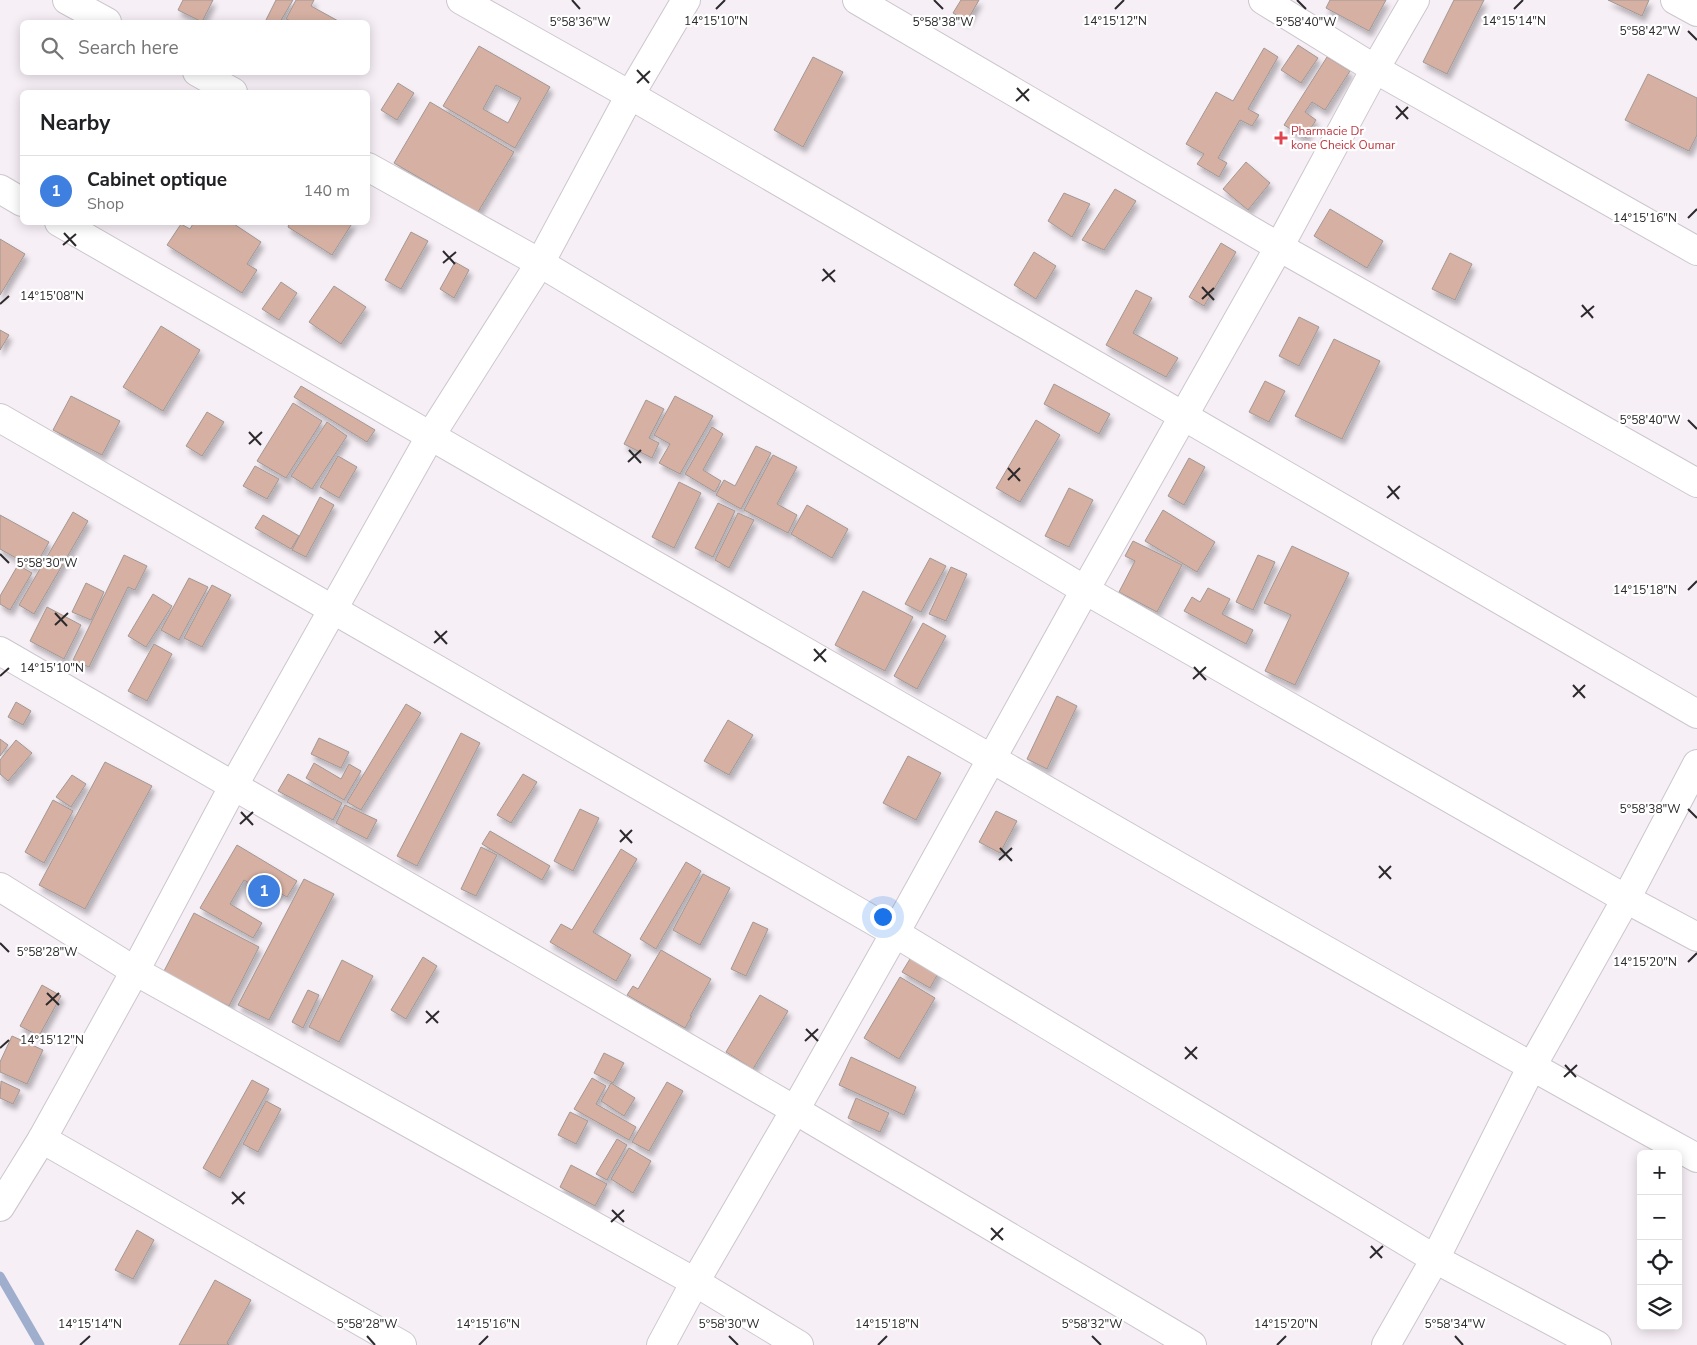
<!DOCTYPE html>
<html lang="en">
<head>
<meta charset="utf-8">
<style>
	body { margin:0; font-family:"Nunito Sans",sans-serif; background:#f6f6f6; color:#202124 }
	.controls { position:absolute; right:15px; bottom:15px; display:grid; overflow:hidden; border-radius:8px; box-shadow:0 2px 12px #0003 }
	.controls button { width:45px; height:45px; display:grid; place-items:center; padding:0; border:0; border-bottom:1px solid #e0e0e0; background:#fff; color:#202124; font:25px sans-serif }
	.you { position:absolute; left:882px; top:916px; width:18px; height:18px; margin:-12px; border:4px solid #fff; border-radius:50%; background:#1a73e8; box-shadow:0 0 0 8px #1a73e833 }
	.badge { display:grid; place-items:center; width:32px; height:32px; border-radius:50%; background:#0b8043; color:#fff; font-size:16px; font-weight:700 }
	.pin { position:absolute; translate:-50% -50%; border:2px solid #fff; box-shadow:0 1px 5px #0006 }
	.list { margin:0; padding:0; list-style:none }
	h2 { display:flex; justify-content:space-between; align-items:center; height:65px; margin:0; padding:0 20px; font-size:21px }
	h2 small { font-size:16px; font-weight:400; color:#757577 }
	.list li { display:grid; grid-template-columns:32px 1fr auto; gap:15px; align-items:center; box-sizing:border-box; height:70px; padding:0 20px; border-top:1px solid #e0e0e0 }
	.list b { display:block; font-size:19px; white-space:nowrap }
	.list p { margin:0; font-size:16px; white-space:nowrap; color:#757577 }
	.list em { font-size:16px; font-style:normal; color:#757577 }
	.icon { flex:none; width:28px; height:28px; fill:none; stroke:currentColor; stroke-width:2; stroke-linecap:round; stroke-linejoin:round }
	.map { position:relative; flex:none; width:1697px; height:1345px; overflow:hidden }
	.search { position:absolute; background:#fff; box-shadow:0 2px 12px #0003; left:20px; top:20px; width:350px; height:55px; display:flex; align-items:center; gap:12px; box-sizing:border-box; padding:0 18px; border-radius:8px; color:#757577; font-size:19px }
	.panel { position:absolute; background:#fff; box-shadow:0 2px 12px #0003; left:20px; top:90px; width:350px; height:135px; border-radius:8px }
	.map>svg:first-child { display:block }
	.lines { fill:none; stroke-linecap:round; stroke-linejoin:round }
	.stream { stroke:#9faecd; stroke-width:9 }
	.building { fill:#d6b1a3; stroke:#a19794; fill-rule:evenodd; filter:url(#shadow) }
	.minor-casing { stroke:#ccc6cd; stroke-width:30 }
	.minor { stroke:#fff; stroke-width:28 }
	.ticks { fill:none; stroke:#2c2a2c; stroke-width:2 }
	.health-dot { fill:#e0444e; stroke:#fff; stroke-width:2 }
	.labels { text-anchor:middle; stroke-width:4.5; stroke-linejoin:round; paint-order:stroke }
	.health-label { font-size:12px; fill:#be3a42; stroke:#fff; text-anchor:start }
	.ticks-label { font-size:12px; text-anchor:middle; fill:#2c2a2c; stroke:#fff; stroke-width:4.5; stroke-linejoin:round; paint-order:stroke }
</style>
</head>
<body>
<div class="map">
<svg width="1697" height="1345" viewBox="0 0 1697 1345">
	<defs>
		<filter id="shadow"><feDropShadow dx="3" dy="5.5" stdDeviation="2.5" flood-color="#0004"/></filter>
	</defs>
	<rect width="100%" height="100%" fill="#f6eff6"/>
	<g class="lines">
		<polyline class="stream" points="0,1276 40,1345"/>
	</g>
	<g class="building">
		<polygon points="183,0 213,0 202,22 178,10"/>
		<polygon points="276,0 293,0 280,22 265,22"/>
		<polygon points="296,0 314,0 311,6 340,22 293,22 286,19"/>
		<polygon points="961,0 979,0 967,21 953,13"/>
		<polygon points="1330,0 1386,0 1369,31 1326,8"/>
		<polygon points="1454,0 1484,0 1447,74 1423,62"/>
		<polygon points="1608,0 1649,0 1642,16"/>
		<polygon points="1298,45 1318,58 1301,83 1281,70"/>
		<path d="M 479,46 L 550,87 L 515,148 L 443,106 ZM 496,85 L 521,98 L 508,123 L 483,109 Z"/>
		<polygon points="1264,48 1278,57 1248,109 1259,115 1252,126 1240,120 1218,158 1227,163 1219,177 1197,164 1204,154 1186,144 1216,92 1233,101"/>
		<polygon points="813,57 843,72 803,147 774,130"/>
		<polygon points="1327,57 1350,71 1325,110 1312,102 1305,112 1316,120 1305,138 1284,125"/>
		<polygon points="1648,74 1697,98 1697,135 1689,151 1625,120"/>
		<polygon points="398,83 414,93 397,120 381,110"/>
		<polygon points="430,102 514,152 478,212 394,163"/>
		<polygon points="1246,162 1270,183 1248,210 1223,189"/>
		<polygon points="1115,189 1136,201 1104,250 1082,240"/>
		<polygon points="1064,193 1090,204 1072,237 1048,221"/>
		<polygon points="1330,209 1383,241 1367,268 1314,236"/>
		<polygon points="194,222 231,222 261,242 247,264 257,270 242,293 167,245 181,224 190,229"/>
		<polygon points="290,222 353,222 332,255 288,227"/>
		<polygon points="411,232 428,241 401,289 385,280"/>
		<polygon points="0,239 25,254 0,295"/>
		<polygon points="1221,243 1236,252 1204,306 1189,297"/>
		<polygon points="1034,252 1056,266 1036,299 1014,285"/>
		<polygon points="1450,253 1472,264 1455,300 1432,289"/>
		<polygon points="455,262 469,270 454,298 440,289"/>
		<polygon points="281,282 297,293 279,320 262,309"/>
		<polygon points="334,286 366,307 341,344 309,322"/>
		<polygon points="1136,290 1152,298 1133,333 1178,358 1166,377 1106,345"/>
		<polygon points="1299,317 1319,327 1299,366 1279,356"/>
		<polygon points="161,326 200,350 163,411 123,387"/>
		<polygon points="0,330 9,335 0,350"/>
		<polygon points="1334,339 1380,361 1342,439 1295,416"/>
		<polygon points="1265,381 1285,391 1269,422 1249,412"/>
		<polygon points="1054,384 1110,414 1099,434 1044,404"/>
		<polygon points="301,386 375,430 367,442 294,397"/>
		<polygon points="71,396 120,421 102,455 53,430"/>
		<polygon points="675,396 713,416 680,474 659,463 670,444 654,435"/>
		<polygon points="646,400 664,409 649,438 659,443 652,458 624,444"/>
		<polygon points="293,403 322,421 286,478 257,461"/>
		<polygon points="207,412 224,422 202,456 186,446"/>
		<polygon points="1036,420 1060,435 1020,502 996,488"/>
		<polygon points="327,422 347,436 312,489 291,476"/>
		<polygon points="712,427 723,434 703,470 721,481 715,492 685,474"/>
		<polygon points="756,446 771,453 741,509 716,495 724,480 735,486"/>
		<polygon points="773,455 797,467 777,504 797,515 788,533 744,510"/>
		<polygon points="338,456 357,467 339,498 320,487"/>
		<polygon points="1189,458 1205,467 1184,505 1168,496"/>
		<polygon points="255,466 279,479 267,499 243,486"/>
		<polygon points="679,482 701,493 674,548 652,537"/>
		<polygon points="1069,488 1093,500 1069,547 1045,536"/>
		<polygon points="320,497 334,505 306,557 292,550"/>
		<polygon points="718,503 735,511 713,557 695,548"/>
		<polygon points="807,505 848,529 832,558 791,534"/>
		<polygon points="1163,510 1215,542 1197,572 1145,541"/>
		<polygon points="73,512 88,521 34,614 19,605"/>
		<polygon points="738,513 754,520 729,568 715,560"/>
		<polygon points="0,515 49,542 34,568 0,549"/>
		<polygon points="263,515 299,536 291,549 255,528"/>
		<polygon points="1133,541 1182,565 1157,612 1119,592 1135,561 1125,556"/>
		<polygon points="1292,546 1349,573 1295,685 1265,671 1291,615 1264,603"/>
		<polygon points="124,555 147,566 135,590 128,587 89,667 73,660"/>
		<polygon points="1258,555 1275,562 1253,610 1236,602"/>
		<polygon points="930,558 946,566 921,612 905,604"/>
		<polygon points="18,565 32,573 10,610 0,604 0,596"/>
		<polygon points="951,567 967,574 946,621 929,614"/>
		<polygon points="189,578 208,587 179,640 161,630"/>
		<polygon points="86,583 104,592 91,620 72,612"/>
		<polygon points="212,585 231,595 202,647 184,638"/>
		<polygon points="1208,588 1230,599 1222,614 1253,630 1246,644 1184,611 1192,597 1200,602"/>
		<polygon points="863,591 913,617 885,671 835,645"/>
		<polygon points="153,594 172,606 146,647 128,636"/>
		<polygon points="47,607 81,625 64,659 30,641"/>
		<polygon points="923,623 946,636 917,689 894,676"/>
		<polygon points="154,644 172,654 147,701 128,691"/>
		<polygon points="1057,696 1077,706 1047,769 1027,759"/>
		<polygon points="16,702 31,711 23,725 8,717"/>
		<polygon points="406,704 421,713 361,810 347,802"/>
		<polygon points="728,720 753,735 729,775 704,761"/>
		<polygon points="461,733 480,743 417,866 397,856"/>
		<polygon points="319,738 349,752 341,768 311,754"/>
		<polygon points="0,739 8,745 0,756"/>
		<polygon points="16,740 32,753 8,781 0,774 0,760"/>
		<polygon points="908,756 941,773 916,820 883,803"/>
		<polygon points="105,762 152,786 85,909 39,885"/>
		<polygon points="314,763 341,779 349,764 361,771 344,800 306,778"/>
		<polygon points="288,774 342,803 333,820 278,791"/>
		<polygon points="523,774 537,782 511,823 497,815"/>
		<polygon points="72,775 86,784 71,807 56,797"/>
		<polygon points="53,800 73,811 44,863 25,852"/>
		<polygon points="345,805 377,820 367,839 336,823"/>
		<polygon points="580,809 599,818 573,871 554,861"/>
		<polygon points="996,811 1017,821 1000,853 979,842"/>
		<polygon points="490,831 550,866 542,880 482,844"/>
		<polygon points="237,845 297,881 287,897 276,891 273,897 244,880 230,904 262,923 253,938 200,908"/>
		<polygon points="481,847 497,855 476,896 461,889"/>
		<polygon points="621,849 637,859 593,932 631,955 616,981 550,942 561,924 572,930"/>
		<polygon points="686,862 701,871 656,949 640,939"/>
		<polygon points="703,874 730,888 700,945 673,930"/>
		<polygon points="304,879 334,894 269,1020 238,1005"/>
		<polygon points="194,913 259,947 229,1006 163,973"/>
		<polygon points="753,922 768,929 746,976 731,969"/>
		<polygon points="661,950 711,979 690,1016 692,1016 685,1028 627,995 633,986 638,989"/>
		<polygon points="913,954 940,970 930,988 902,972"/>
		<polygon points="423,957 437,966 406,1019 391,1010"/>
		<polygon points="342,960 373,976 339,1042 309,1027"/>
		<polygon points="900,977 935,998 899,1059 864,1038"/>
		<polygon points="42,985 61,996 39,1036 20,1026"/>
		<polygon points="308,990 319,995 303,1028 292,1022"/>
		<polygon points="760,995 788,1011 753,1069 726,1052"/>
		<polygon points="12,1036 43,1050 27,1084 0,1072 0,1062"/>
		<polygon points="604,1053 624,1063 613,1083 594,1073"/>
		<polygon points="851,1057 916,1087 904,1115 839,1085"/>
		<polygon points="592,1078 606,1086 596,1104 636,1127 629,1140 574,1109"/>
		<polygon points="252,1080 269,1089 220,1178 203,1168"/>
		<polygon points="1,1081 20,1090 13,1104 0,1098"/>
		<polygon points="667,1082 683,1091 649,1151 632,1142"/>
		<polygon points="611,1083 635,1098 624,1116 601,1101"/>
		<polygon points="856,1098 889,1113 880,1132 848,1118"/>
		<polygon points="266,1101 281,1109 258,1152 243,1144"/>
		<polygon points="570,1112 588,1121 576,1144 558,1135"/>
		<polygon points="617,1139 627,1145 607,1180 596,1174"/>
		<polygon points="629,1148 651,1161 633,1193 611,1179"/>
		<polygon points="571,1165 607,1184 595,1206 560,1187"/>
		<polygon points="137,1230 154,1240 133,1279 115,1270"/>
		<polygon points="215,1280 251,1300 227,1343 229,1345 179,1345"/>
	</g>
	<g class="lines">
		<defs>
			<g id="minor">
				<polyline points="67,0 107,22"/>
				<polyline points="461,0 630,95 1697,714"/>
				<polyline points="857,0 1279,247 1697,483"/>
				<polyline points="1263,0 1375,69 1697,251"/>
				<polyline points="1675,0 1697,12"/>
				<polyline points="197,72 233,92"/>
				<polyline points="368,167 540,263 1085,590 1626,899 1697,937"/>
				<polyline points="0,189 22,202"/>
				<path d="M 59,222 C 435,437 808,656 1185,870 C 1355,967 1525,1064 1697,1158"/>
				<polyline points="0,418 895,933 1435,1259 1597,1345"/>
				<polyline points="0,651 795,1110 1192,1345"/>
				<polyline points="0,887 135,971 695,1282 799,1345"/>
				<polyline points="42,1139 402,1345"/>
				<polyline points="0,1207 42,1139 135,971 234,785 431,435 540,263 630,95 686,0"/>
				<polyline points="661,1345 695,1282 795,1110 895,933 1085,590 1279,247 1375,69 1415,0"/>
				<polyline points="1386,1345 1435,1259 1531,1068 1626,899 1697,764"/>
			</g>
		</defs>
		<use href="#minor" class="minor-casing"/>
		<use href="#minor" class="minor"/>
	</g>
	<path class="ticks" d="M 572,0 L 580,9M 934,0 L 943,9M 1297,0 L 1306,9M 716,9 L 725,0M 1115,9 L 1124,0M 1514,9 L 1523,0M 1688,31 L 1697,40M 637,70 L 649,83M 637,83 L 650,71M 1017,88 L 1029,101M 1016,101 L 1029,89M 1396,106 L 1408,119M 1396,119 L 1408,107M 1688,218 L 1697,209M 64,233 L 76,246M 63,245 L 76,234M 443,251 L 455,264M 443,263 L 456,252M 823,269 L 835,282M 822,281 L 835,270M 1202,287 L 1214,300M 1202,299 L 1214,288M 0,304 L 9,296M 1582,305 L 1593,318M 1581,317 L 1594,306M 1688,420 L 1697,429M 249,432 L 261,445M 249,444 L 262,432M 629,450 L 641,463M 628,462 L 641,450M 1008,468 L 1020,481M 1008,480 L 1020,468M 1388,486 L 1399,499M 1387,498 L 1400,486M 0,554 L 9,563M 1688,590 L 1697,581M 55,613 L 67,626M 55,625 L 68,613M 435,631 L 447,644M 434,643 L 447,631M 814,649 L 826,662M 814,661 L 826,649M 1194,667 L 1206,680M 0,676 L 9,668M 1193,679 L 1206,667M 1573,685 L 1585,698M 1573,697 L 1585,685M 1688,809 L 1697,818M 241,812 L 253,825M 240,824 L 253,812M 620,830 L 632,843M 620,842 L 632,830M 1000,848 L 1012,861M 999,860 L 1012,848M 1379,866 L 1391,879M 1379,878 L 1391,866M 0,943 L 9,952M 1688,962 L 1697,953M 47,993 L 59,1005M 46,1005 L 59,993M 426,1011 L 438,1023M 426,1023 L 439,1011M 806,1029 L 818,1041M 805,1041 L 818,1029M 1185,1047 L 1197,1059M 0,1048 L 9,1040M 1185,1059 L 1197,1047M 1565,1065 L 1576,1077M 1564,1077 L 1577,1065M 232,1192 L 244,1204M 232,1204 L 245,1192M 612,1210 L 624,1222M 611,1222 L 624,1210M 991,1228 L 1003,1240M 991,1240 L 1003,1228M 1371,1246 L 1382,1258M 1370,1258 L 1383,1246M 367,1336 L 375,1345M 729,1336 L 738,1345M 1092,1336 L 1101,1345M 1455,1336 L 1463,1345M 80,1345 L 90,1336M 479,1345 L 488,1336M 878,1345 L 887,1336M 1277,1345 L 1286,1336"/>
	<path class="health-dot" d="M1278.5 130.5h5v5h5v5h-5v5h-5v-5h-5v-5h5z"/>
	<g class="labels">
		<g class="health-label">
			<text x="1291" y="135">Pharmacie Dr<tspan x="1291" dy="14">kone Cheick Oumar</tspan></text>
		</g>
	</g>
	<g class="ticks-label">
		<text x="1115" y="25">14°15'12"N</text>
		<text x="716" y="25">14°15'10"N</text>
		<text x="1514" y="25">14°15'14"N</text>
		<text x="580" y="26">5°58'36"W</text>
		<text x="943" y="26">5°58'38"W</text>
		<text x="1306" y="26">5°58'40"W</text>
		<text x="1650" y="35">5°58'42"W</text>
		<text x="1645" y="222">14°15'16"N</text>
		<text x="52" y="300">14°15'08"N</text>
		<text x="1650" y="424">5°58'40"W</text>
		<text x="47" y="567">5°58'30"W</text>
		<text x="1645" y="594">14°15'18"N</text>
		<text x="52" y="672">14°15'10"N</text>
		<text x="1650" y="813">5°58'38"W</text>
		<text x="47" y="956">5°58'28"W</text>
		<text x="1645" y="966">14°15'20"N</text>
		<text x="52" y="1044">14°15'12"N</text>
		<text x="367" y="1328">5°58'28"W</text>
		<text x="729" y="1328">5°58'30"W</text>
		<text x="1092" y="1328">5°58'32"W</text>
		<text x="1455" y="1328">5°58'34"W</text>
		<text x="90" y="1328">14°15'14"N</text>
		<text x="488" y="1328">14°15'16"N</text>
		<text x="887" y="1328">14°15'18"N</text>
		<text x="1286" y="1328">14°15'20"N</text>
	</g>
</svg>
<div class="controls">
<button>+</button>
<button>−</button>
<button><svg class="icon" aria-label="locate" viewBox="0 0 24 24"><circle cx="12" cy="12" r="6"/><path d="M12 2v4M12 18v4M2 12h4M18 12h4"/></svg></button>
<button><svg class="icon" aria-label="layers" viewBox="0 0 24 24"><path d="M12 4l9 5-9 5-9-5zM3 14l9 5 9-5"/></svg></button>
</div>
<div class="you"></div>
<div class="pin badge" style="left:264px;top:891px;background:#3f7fe0">1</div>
<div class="search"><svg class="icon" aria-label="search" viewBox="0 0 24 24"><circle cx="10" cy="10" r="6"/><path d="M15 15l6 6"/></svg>Search here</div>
<section class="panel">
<h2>Nearby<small></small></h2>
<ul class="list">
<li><span class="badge" style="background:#3f7fe0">1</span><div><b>Cabinet optique</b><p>Shop</p></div><em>140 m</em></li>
</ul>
</section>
</div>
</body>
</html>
